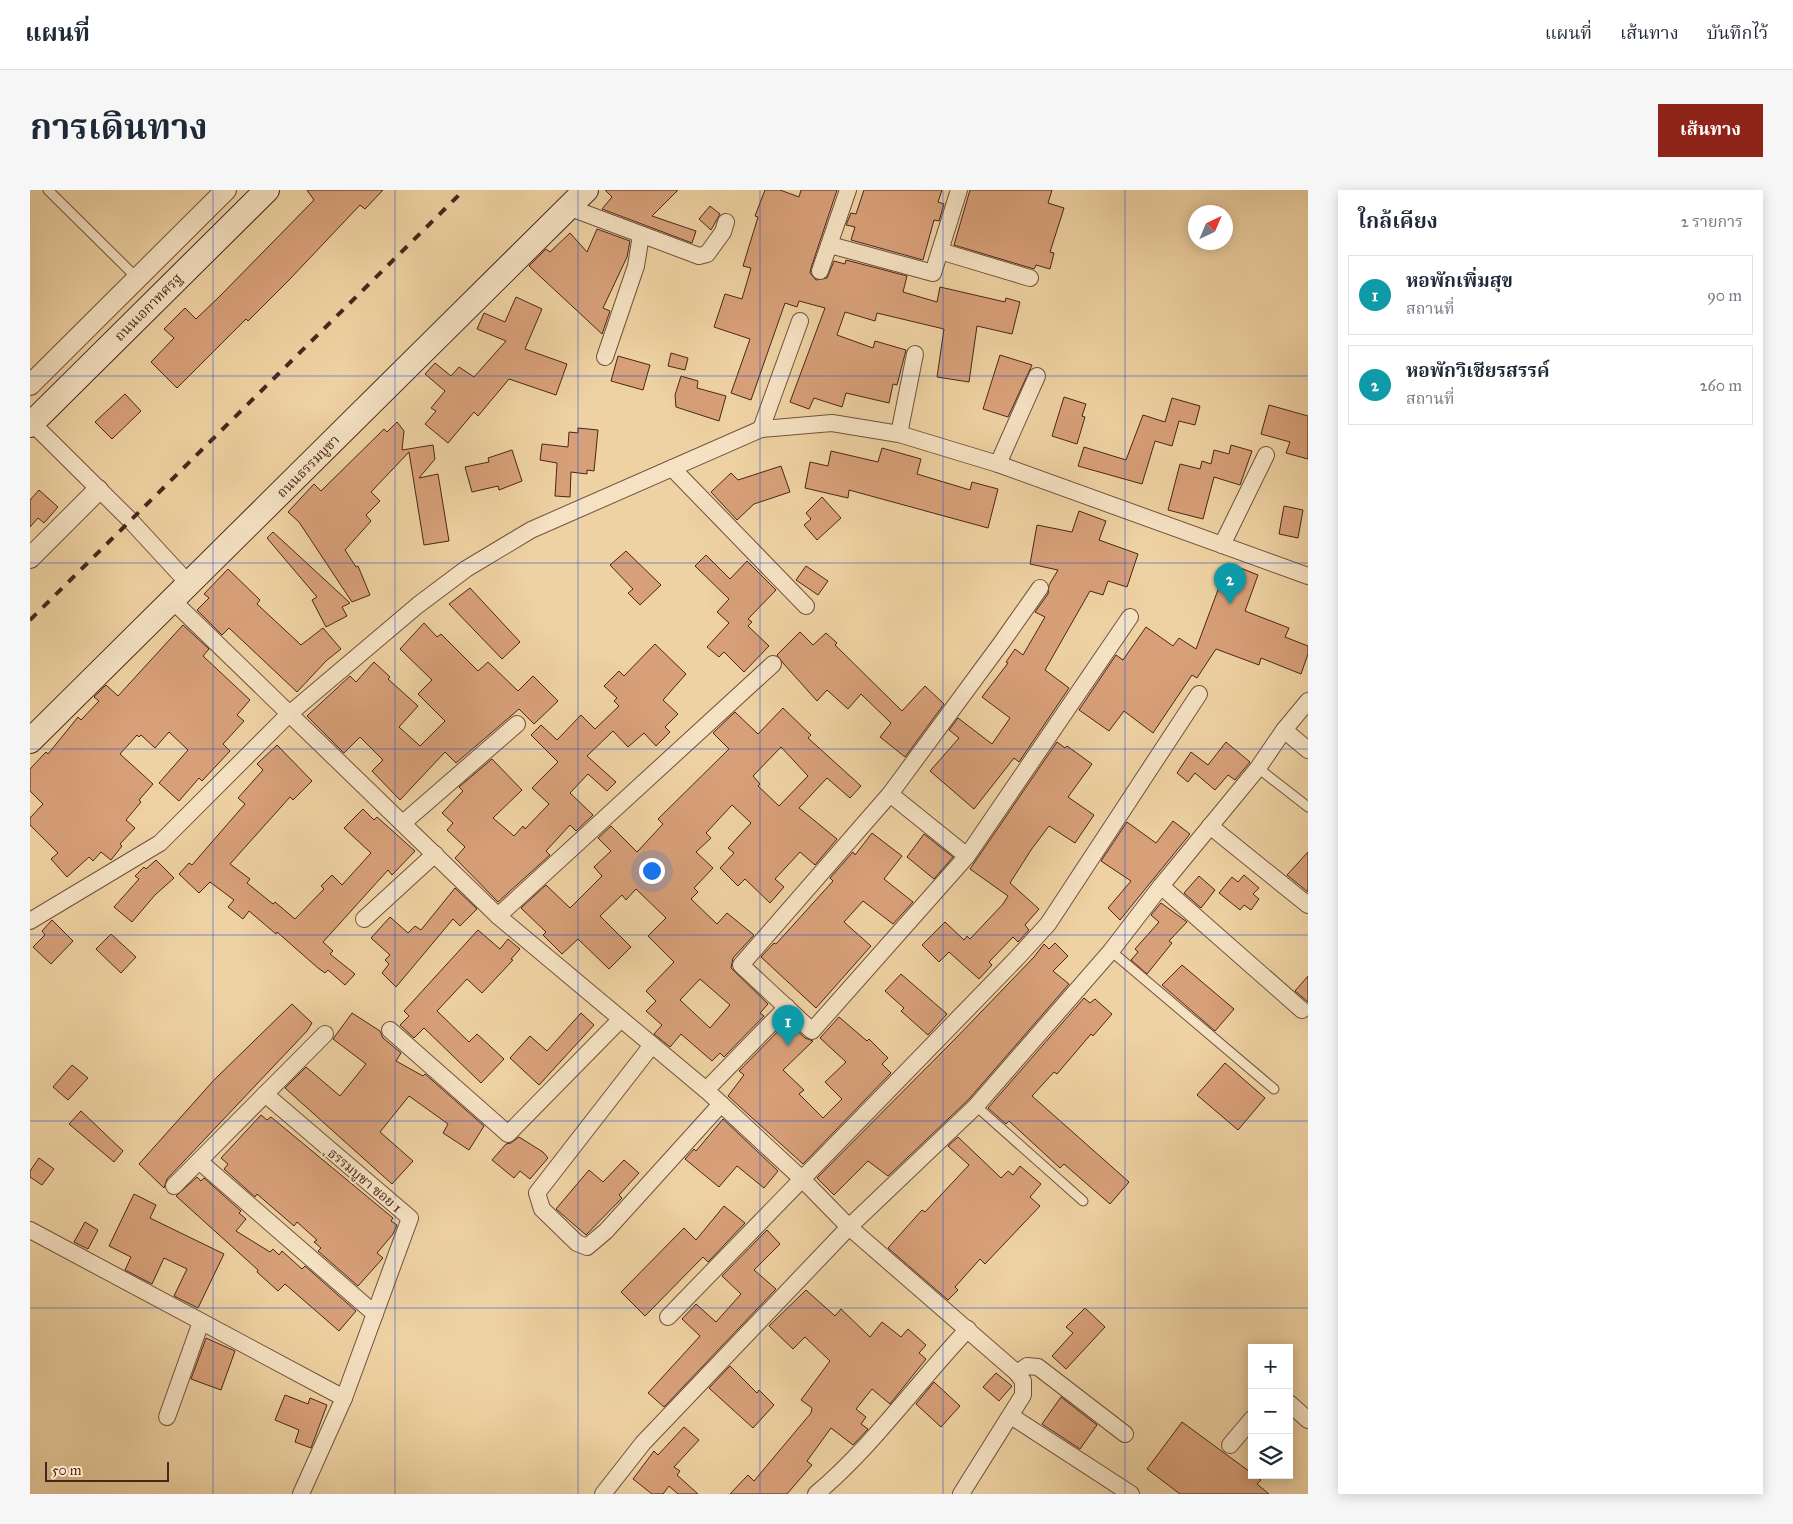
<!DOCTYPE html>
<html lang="th">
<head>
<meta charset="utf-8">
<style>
	body { margin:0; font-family:"IM FELL Great Primer","Noto Serif Thai",serif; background:#f6f6f7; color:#1f2937 }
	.controls { position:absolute; right:15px; bottom:15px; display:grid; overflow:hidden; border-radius:0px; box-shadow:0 2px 12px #0003 }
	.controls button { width:45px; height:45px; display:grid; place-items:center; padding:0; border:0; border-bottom:1px solid #e0e1e3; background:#fff; color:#1f2937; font:25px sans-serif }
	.compass { position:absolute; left:1158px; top:15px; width:45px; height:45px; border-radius:50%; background:#fff; box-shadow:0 2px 12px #0003; rotate:44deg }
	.scale { position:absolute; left:15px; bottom:12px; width:124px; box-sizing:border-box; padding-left:5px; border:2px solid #492619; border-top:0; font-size:14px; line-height:18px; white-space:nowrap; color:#492619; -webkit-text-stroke:4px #f5e2c3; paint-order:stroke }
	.you { position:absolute; left:621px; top:680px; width:18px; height:18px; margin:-12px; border:4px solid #fff; border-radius:50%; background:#1a73e8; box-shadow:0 0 0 8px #1a73e833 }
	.badge { display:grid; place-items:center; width:32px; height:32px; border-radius:50%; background:#8f2418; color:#fff; font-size:16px; font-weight:700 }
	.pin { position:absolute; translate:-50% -41px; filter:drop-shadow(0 1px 2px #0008) }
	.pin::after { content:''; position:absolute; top:26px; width:18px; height:15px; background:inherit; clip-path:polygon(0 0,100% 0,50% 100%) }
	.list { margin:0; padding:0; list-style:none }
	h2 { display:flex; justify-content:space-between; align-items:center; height:65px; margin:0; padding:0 20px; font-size:21px }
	h2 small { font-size:16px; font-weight:400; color:#747a83 }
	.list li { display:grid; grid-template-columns:32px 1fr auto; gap:15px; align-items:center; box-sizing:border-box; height:80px; margin:0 10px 10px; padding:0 10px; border:1px solid #e0e1e3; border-radius:0px }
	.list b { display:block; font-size:19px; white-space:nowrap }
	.list p { margin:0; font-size:16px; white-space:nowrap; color:#747a83 }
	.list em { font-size:16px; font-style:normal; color:#747a83 }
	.icon { flex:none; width:28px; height:28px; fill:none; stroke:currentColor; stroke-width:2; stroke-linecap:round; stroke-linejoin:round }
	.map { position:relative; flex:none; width:1278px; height:1304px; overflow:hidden; border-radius:0px }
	header { display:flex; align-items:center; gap:30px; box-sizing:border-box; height:70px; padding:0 25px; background:#fff; border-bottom:1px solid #e0e1e3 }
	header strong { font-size:24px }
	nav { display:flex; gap:28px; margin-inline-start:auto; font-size:18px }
	.intro { display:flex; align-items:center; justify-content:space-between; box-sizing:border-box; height:120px; padding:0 30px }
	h1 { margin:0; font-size:35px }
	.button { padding:12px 22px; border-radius:0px; background:#8f2418; color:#fff; font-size:18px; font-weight:700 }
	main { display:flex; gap:30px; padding:0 30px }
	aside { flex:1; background:#fff; border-radius:0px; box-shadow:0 2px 12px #0003 }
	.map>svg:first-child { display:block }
	.building { fill:#d8a079; stroke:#492619; fill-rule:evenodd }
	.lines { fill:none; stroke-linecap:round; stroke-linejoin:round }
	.service-casing { stroke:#72513c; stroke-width:11 }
	.minor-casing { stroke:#72513c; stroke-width:18 }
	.tertiary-casing { stroke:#72513c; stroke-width:22 }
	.secondary-casing { stroke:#492619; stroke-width:26 }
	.service { stroke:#f5e2c3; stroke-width:9 }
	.minor { stroke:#f5e2c3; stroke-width:16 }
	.tertiary { stroke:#f5e2c3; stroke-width:20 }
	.secondary { stroke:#f5e2c3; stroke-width:24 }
	.rail { stroke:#492619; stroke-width:4; stroke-dasharray:9 9; stroke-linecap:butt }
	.grid { fill:none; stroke:#1d4ed8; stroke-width:1; stroke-opacity:0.55 }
	.labels { text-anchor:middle; stroke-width:4; stroke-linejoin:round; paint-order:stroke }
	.street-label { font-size:14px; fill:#492619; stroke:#f5e2c3 }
</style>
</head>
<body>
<header>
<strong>แผนที่</strong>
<nav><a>แผนที่</a><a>เส้นทาง</a><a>บันทึกไว้</a></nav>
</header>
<div class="intro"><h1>การเดินทาง</h1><a class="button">เส้นทาง</a></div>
<main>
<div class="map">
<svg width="1278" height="1304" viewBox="0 0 1278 1304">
	<rect width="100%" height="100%" fill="#efd2a3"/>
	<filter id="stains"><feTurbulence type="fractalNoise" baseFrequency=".004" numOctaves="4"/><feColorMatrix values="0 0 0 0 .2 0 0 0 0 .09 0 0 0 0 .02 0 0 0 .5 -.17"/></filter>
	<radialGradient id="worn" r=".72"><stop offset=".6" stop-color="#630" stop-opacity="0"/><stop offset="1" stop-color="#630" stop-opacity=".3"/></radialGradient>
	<g class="building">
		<polygon points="277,0 353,0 335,19 330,15 259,90 218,131 216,129 147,198 121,172 144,148 134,139 155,118 166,129 190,106 284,10"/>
		<polygon points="575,0 648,0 622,26 666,41 662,53 572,19 582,7"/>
		<polygon points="735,0 750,0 769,7 771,0 807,0 781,78 780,83 786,90 797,88 804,71 815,74 816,70 877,86 873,102 907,112 910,97 975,112 976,108 990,112 982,144 947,136 939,192 907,187 914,139 847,123 845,131 815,122 807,145 843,158 845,151 876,160 867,195 863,194 859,213 816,203 812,217 784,208 779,219 760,212 795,118 769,111 767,117 755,113 721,210 701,203 720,149 684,137 695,104 712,109 721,78 713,76 728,27 725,26"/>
		<polygon points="834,0 912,0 908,12 914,14 909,31 904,30 893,70 821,50 825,37 816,35 821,23 826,24"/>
		<polygon points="940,0 1022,0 1018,13 1034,18 1020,62 1024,63 1020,79 1006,75 1004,79 924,55"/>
		<polygon points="680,16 690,24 681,40 669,29"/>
		<polygon points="567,39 600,51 597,67 573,118 580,121 572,144 499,76 516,59 520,62 540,43 557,62"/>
		<polygon points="486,107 512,119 495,159 537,174 526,205 479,189 448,226 444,222 418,253 395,234 406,221 401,218 415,201 395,184 405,173 421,186 429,177 444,187 476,151 447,139 454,123 475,132"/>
		<polygon points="641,163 658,168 655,180 638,176"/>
		<polygon points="970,165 1002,175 978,227 953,219"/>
		<polygon points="588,166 620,175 613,200 581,191"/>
		<polygon points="651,186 668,191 667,198 696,206 689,231 646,217 645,205"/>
		<polygon points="95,204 111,221 82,249 65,232"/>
		<polygon points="1034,207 1056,214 1052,226 1055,227 1047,254 1022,246"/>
		<polygon points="1142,208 1170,216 1165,235 1149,231 1142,256 1125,251 1112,294 1048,276 1054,257 1096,270 1113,225 1135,232"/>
		<polygon points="1239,215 1278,226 1278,269 1256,263 1260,252 1231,244"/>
		<polygon points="367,232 374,241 372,260 403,255 405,269 389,288 408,284 419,351 394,355 379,262 341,302 350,311 336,325 341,331 315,360 326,377 328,376 340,405 322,412 269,332 258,322 284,294 291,301 354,239 357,242"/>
		<polygon points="548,238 568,240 564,281 557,280 557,284 541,282 540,307 525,306 527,273 510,270 512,254 538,257 539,242 548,243"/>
		<polygon points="1201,255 1222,261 1210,295 1184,287 1173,329 1138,320 1150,274 1170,279 1172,271 1181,274 1184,260 1199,264"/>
		<polygon points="852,258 891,269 887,284 940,300 942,292 968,299 958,338 819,300 818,308 775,298 780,272 798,276 801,261 848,272"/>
		<polygon points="482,260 492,291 469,300 468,296 442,302 435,277 459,272 458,268"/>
		<polygon points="751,276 760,302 724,314 707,330 681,302 701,283 708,290"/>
		<polygon points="9,300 28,317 14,333 8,328 0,337 0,310"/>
		<polygon points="792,307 811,328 787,350 774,335 781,329 776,323"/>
		<polygon points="1254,316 1273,320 1268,348 1249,344"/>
		<polygon points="1049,321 1076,331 1069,350 1108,364 1097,397 1078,391 1073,405 1060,401 1015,480 1039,498 989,572 984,568 944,619 900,581 929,548 919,540 928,528 962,554 980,528 952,507 978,473 976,472 985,459 993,465 1015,427 1005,422 1018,404 1019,395 1028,380 1000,374 1007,335 1042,342"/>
		<polygon points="243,342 320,413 312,417 317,426 296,437 282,410 287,407 237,348"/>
		<polygon points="596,361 631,395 610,415 598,403 603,399 580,375"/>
		<polygon points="676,365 700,389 717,371 746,400 718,429 722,432 718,436 739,456 714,482 694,462 689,467 677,457 699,433 687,422 699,409 665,376"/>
		<polygon points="1198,373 1228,385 1215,421 1259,438 1255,447 1278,456 1278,464 1271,484 1231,468 1229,475 1186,459 1167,488 1162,485 1123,543 1094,521 1079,541 1049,520 1086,465 1093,470 1116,437 1143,456 1149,448 1166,459"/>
		<polygon points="776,376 798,391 788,405 766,390"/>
		<polygon points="198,379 230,410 227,414 271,455 293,438 311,459 296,471 267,502 199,438 192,445 167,420 179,408 174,404"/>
		<polygon points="440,398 490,452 472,469 419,414"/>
		<polygon points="394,433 407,447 411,444 448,481 458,472 488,501 503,486 528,511 504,534 489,519 426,573 415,562 370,610 342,581 353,570 330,547 314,563 277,526 320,486 326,492 344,472 360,487 358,489 388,516 369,537 390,556 415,531 388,504 402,490 370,459"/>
		<polygon points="153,435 179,459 173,466 220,510 207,525 214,531 193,554 200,561 172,591 169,588 149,611 129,593 158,560 139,542 125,558 111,545 109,547 107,545 90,564 123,594 109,610 111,612 96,630 105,638 90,654 92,656 81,670 71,662 63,671 59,667 37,687 21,669 28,663 0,635 0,628 13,614 0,601 0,579 16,562 18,564 48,527 51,530 69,511 64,507 76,495 88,506"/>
		<polygon points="770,442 783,455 796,443 807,453 805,455 872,521 895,496 914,514 875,567 850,547 861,533 831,504 818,519 797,500 787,511 753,473 747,465"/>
		<polygon points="625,454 656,484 633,510 648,524 635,537 640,542 626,556 614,543 598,557 583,541 557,566 586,592 577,601 558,584 540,603 563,625 546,641 540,635 516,661 520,665 468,712 425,668 435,657 417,640 423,633 412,623 433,601 429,597 462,569 492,600 463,628 484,646 493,636 495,639 519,614 502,598 528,572 501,545 511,535 527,550 551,525 565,539 589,516 584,511 587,508 574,496 589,481 594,486"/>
		<path d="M 753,518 L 781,545 L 778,548 L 831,596 L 820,608 L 797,588 L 769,618 L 807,649 L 785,675 L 770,662 L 745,689 L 754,697 L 740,713 L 715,689 L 708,696 L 690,678 L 704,663 L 698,658 L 721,633 L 702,615 L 676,643 L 681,648 L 666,662 L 683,678 L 664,698 L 668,702 L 661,709 L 687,734 L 697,723 L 724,745 L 703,768 L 701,778 L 738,814 L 730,823 L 734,826 L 694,867 L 690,863 L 682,871 L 651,844 L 640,857 L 624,844 L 632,835 L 616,821 L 626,811 L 616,801 L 644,772 L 618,746 L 636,728 L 606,699 L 596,710 L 592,705 L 570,726 L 601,757 L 579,779 L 548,749 L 532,764 L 513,745 L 516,742 L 491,718 L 516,695 L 540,718 L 572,686 L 564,677 L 581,661 L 568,648 L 581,636 L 607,662 L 633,634 L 628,629 L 699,559 L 683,543 L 705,522 L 728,544 ZM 751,557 L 778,586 L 749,616 L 728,596 L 730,594 L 723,586 ZM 670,789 L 700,815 L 680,838 L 650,810 Z"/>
		<polygon points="1027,552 1035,558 1037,556 1062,574 1038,607 1064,625 1045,653 1019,636 1001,660 980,693 1009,719 995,735 999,740 988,752 983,747 959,772 962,775 949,789 919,762 909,772 892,755 915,732 934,750 937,746 940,749 973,714 978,706 940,679"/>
		<polygon points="1196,552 1220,572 1205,590 1198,585 1185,600 1165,583 1158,592 1147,583 1161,562 1178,575"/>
		<polygon points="247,555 282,591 263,610 260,607 200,674 220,689 217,693 243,714 245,712 265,729 294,699 291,696 302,685 312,695 341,663 314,638 333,619 344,630 347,627 385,661 362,685 358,680 293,752 303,761 300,764 325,784 315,795 298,780 295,783 288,778 247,742 246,744 219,721 213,729 198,717 204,710 180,692 169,703 149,684 159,673 162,675 215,614 208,608 233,580 227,574"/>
		<polygon points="1143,631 1160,644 1090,730 1078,718 1101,691 1071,671 1097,632 1126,653"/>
		<polygon points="842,643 872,666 854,689 883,712 863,734 833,711 814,732 841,756 786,818 731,767 744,753 746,754 803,691 800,688 823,662 825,665"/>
		<polygon points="894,644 923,667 904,689 877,667"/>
		<polygon points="1278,662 1278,702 1257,685"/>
		<polygon points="126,670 144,688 125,705 102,732 84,717 109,689 105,686 114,677 116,679"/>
		<polygon points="1214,685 1229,698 1223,704 1229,709 1221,720 1214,715 1210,720 1189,703 1202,687 1208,692"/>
		<polygon points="1169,686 1185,700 1171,718 1154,703"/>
		<polygon points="425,698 447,719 430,736 423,729 366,797 352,783 359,774 355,770 360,765 341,748 360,727 378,743 385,736 391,740"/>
		<polygon points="1131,713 1157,732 1139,751 1142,753 1117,784 1101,770 1108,762 1105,759 1129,732 1121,725"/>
		<polygon points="22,730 43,751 21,774 3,757 15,745 12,741"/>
		<polygon points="448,740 470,759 478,749 490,759 481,769 483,770 452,803 437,789 407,821 439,852 447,844 474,869 451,893 394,838 384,848 370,835 379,826 374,821"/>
		<polygon points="81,744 106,767 91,783 66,759"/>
		<polygon points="1025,753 1038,766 1023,781 1039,794 939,909 858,986 838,971 804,1005 787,988 925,849 1004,767 1014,754 1019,759"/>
		<polygon points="1152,775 1204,819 1185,841 1132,795"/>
		<polygon points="871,784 917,824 898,845 871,821 874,818 855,801"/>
		<polygon points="1278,786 1278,812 1265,801"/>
		<polygon points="1054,808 1060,813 1065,809 1082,824 1063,846 1061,844 1027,884 1024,882 1002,906 1099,992 1080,1014 1034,974 1030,978 979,931 976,934 958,918"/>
		<polygon points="262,814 282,833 277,841 137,989 134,998 109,974 184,890"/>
		<polygon points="322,823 350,841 353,848 371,863 366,871 393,886 395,884 454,936 439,960 413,943 418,934 379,906 350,942 383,971 362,994 255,898 276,877 310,906 336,874 303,849"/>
		<polygon points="551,823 564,835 509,895 480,868 500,846 517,861"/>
		<polygon points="809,827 837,851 839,849 858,868 852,874 861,883 773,974 698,906 714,885 709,881 757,832 775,848 783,851 753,880 774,900 769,904 793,928 812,909 795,892 816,872 790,848"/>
		<polygon points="1195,873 1235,908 1208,940 1167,905"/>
		<polygon points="42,875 58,888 38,910 23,897"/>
		<polygon points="51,921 93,961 84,972 39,934"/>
		<polygon points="231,925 237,930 241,927 363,1028 361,1031 367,1035 363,1044 347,1063 353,1068 328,1096 288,1061 291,1058 284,1052 287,1050 267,1032 264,1036 227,1004 225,1007 194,979 198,974 191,968"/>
		<polygon points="693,929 748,981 734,998 707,976 689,997 655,969 664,959 666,961"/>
		<polygon points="489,947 513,962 518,968 500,989 490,981 484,988 462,970 476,954 481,953"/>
		<polygon points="928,947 971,988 978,981 983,985 990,976 1011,994 1000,1007 1010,1016 955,1074 950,1069 925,1097 928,1100 918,1110 858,1058 892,1020 895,1022 939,975 918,956"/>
		<polygon points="9,968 24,979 12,995 0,987 0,981"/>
		<polygon points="594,970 609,983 589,1005 592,1008 556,1045 526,1019 559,980 573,992"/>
		<polygon points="167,987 171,991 174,988 211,1021 209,1023 216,1029 206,1041 240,1062 243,1059 249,1065 252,1061 272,1079 275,1076 326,1121 309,1141 255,1094 248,1101 227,1082 228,1080 146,1006"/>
		<polygon points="104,1004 126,1015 120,1028 194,1064 168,1118 144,1106 157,1079 134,1068 122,1094 95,1080 101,1067 79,1056"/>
		<polygon points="694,1016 715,1033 678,1072 673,1067 615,1126 591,1102 654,1038 666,1050"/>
		<polygon points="55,1032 68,1040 58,1059 44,1052"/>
		<polygon points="737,1040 750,1054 724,1080 746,1099 634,1217 618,1203 670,1146 652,1129 666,1114 686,1132 711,1104 692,1086"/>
		<polygon points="776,1100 805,1126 811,1119 840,1147 852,1132 871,1147 878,1139 896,1155 889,1163 896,1169 860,1214 842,1199 826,1219 836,1227 831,1234 838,1239 823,1255 801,1238 777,1271 782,1275 757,1304 700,1304 718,1285 724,1291 781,1223 782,1218 771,1210 800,1171 775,1147 763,1159 739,1136"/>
		<polygon points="1055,1118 1075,1137 1036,1179 1022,1166 1043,1143 1036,1137"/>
		<polygon points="176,1148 205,1161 191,1200 161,1189"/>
		<polygon points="700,1176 727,1203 729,1200 744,1215 723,1238 679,1198"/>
		<polygon points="966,1183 982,1196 969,1211 953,1197"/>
		<polygon points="904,1192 930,1216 911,1237 886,1214"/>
		<polygon points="255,1205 278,1214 280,1208 297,1215 281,1258 265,1252 269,1240 245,1230"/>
		<polygon points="1031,1207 1067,1235 1050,1259 1012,1234"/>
		<polygon points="1152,1232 1231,1290 1227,1294 1239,1304 1150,1304 1117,1279"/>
		<polygon points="654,1237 669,1250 644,1277 650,1281 647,1285 668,1304 648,1304 639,1296 633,1304 622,1304 603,1289 624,1261 628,1265"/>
	</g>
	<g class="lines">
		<defs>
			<g id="service">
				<polyline points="18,0 107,88"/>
				<polyline points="1228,578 1278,617"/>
				<polyline points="1081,761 1244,899"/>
				<polyline points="946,916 1053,1011"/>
			</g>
			<g id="minor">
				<polyline points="538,17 669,66 677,64 693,42 696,32"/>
				<polyline points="800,55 903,83 929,0"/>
				<polyline points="910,61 1000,88"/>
				<polyline points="790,81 818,0"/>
				<polyline points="575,167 606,76 611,45"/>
				<polyline points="0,231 100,330 159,394"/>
				<polyline points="731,239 770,131"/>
				<polyline points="869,244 885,164"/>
				<polyline points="968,274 1007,186"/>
				<polyline points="642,278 776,416"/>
				<polyline points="1192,355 1236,265"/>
				<polyline points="1010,398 972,452 860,604 711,775 782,841 937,666 1100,427"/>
				<polyline points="142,410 468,726 676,900 772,989 819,1037 987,1183 993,1191 993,1205 931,1304"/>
				<polyline points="1254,540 1278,560"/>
				<polyline points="860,604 937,666"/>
				<polyline points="373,633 487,534"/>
				<polyline points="1180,636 1278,715"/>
				<polyline points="1131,696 1272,820"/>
				<polyline points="468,726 743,474"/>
				<polyline points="334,729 405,664"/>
				<polyline points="0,731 130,653 258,525 388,415 436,379 501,340 731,239 802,233 869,244 968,274 1278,386"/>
				<polyline points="360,840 478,944 591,829"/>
				<polyline points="622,855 507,1003 512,1019 547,1053 557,1057 576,1041 691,914"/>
				<polyline points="676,900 757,817"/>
				<polyline points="235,904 380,1028 314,1208"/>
				<polyline points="169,971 345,1124"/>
				<polyline points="144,996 295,844"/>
				<polyline points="0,1040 314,1208 271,1304"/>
				<polyline points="638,1127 986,769 1018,734 1169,504"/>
				<polyline points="987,1183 997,1176 1008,1177 1095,1244"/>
				<polyline points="1259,1213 1278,1230"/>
				<polyline points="981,1226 1101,1304"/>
				<polyline points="137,1227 171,1132"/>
				<polyline points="1200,1255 1222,1229"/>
				<polyline points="573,1304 613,1253 819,1037 946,916 1081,761 1131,696 1228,578 1254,540 1278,511"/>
				<path d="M 786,1304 C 843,1256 887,1193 938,1139"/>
			</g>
			<g id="tertiary">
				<polyline points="0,195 196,0"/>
				<polyline points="0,368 68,300"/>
			</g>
			<g id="secondary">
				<polyline points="0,235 237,0"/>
				<polyline points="0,551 556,0"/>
			</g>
		</defs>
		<use href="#service" class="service-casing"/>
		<use href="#minor" class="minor-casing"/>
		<use href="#tertiary" class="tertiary-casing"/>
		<use href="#secondary" class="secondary-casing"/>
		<use href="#service" class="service"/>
		<use href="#minor" class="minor"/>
		<use href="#tertiary" class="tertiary"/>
		<use href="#secondary" class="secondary"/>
		<polyline class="rail" points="0,430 434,0"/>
	</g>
	<path class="grid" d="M 183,0 L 183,1304M 365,0 L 365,1304M 548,0 L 548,1304M 730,0 L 730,1304M 913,0 L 913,1304M 1095,0 L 1095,1304M 0,186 L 1278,186M 0,373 L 1278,373M 0,559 L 1278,559M 0,745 L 1278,745M 0,931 L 1278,931M 0,1118 L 1278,1118"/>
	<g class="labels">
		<g class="street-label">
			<text transform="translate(118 117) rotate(-45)" y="5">ถนนเอกาทศรฐ</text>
			<text transform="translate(278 276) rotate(-45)" y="5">ถนนธรรมบูชา</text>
			<text transform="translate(335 990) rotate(40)" y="5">ุธรรมบูชา ซอย 1</text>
		</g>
	</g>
	<rect width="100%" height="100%" filter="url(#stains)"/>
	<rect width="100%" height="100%" fill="url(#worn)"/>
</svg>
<div class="controls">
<button>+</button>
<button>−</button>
<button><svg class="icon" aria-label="layers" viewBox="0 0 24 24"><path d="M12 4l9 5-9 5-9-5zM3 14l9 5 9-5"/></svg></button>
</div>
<svg class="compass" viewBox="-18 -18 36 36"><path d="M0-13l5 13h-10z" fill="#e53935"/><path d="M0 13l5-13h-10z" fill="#747a83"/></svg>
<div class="scale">50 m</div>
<div class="you"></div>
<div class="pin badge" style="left:758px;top:856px;background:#0f9aa8">1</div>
<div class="pin badge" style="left:1200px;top:414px;background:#0f9aa8">2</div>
</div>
<aside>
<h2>ใกล้เคียง<small>2 รายการ</small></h2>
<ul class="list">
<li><span class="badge" style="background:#0f9aa8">1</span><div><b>หอพักเพิ่มสุข</b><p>สถานที่</p></div><em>90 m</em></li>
<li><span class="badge" style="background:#0f9aa8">2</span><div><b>หอพักวิเชียรสรรค์</b><p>สถานที่</p></div><em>260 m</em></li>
</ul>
</aside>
</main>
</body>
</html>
